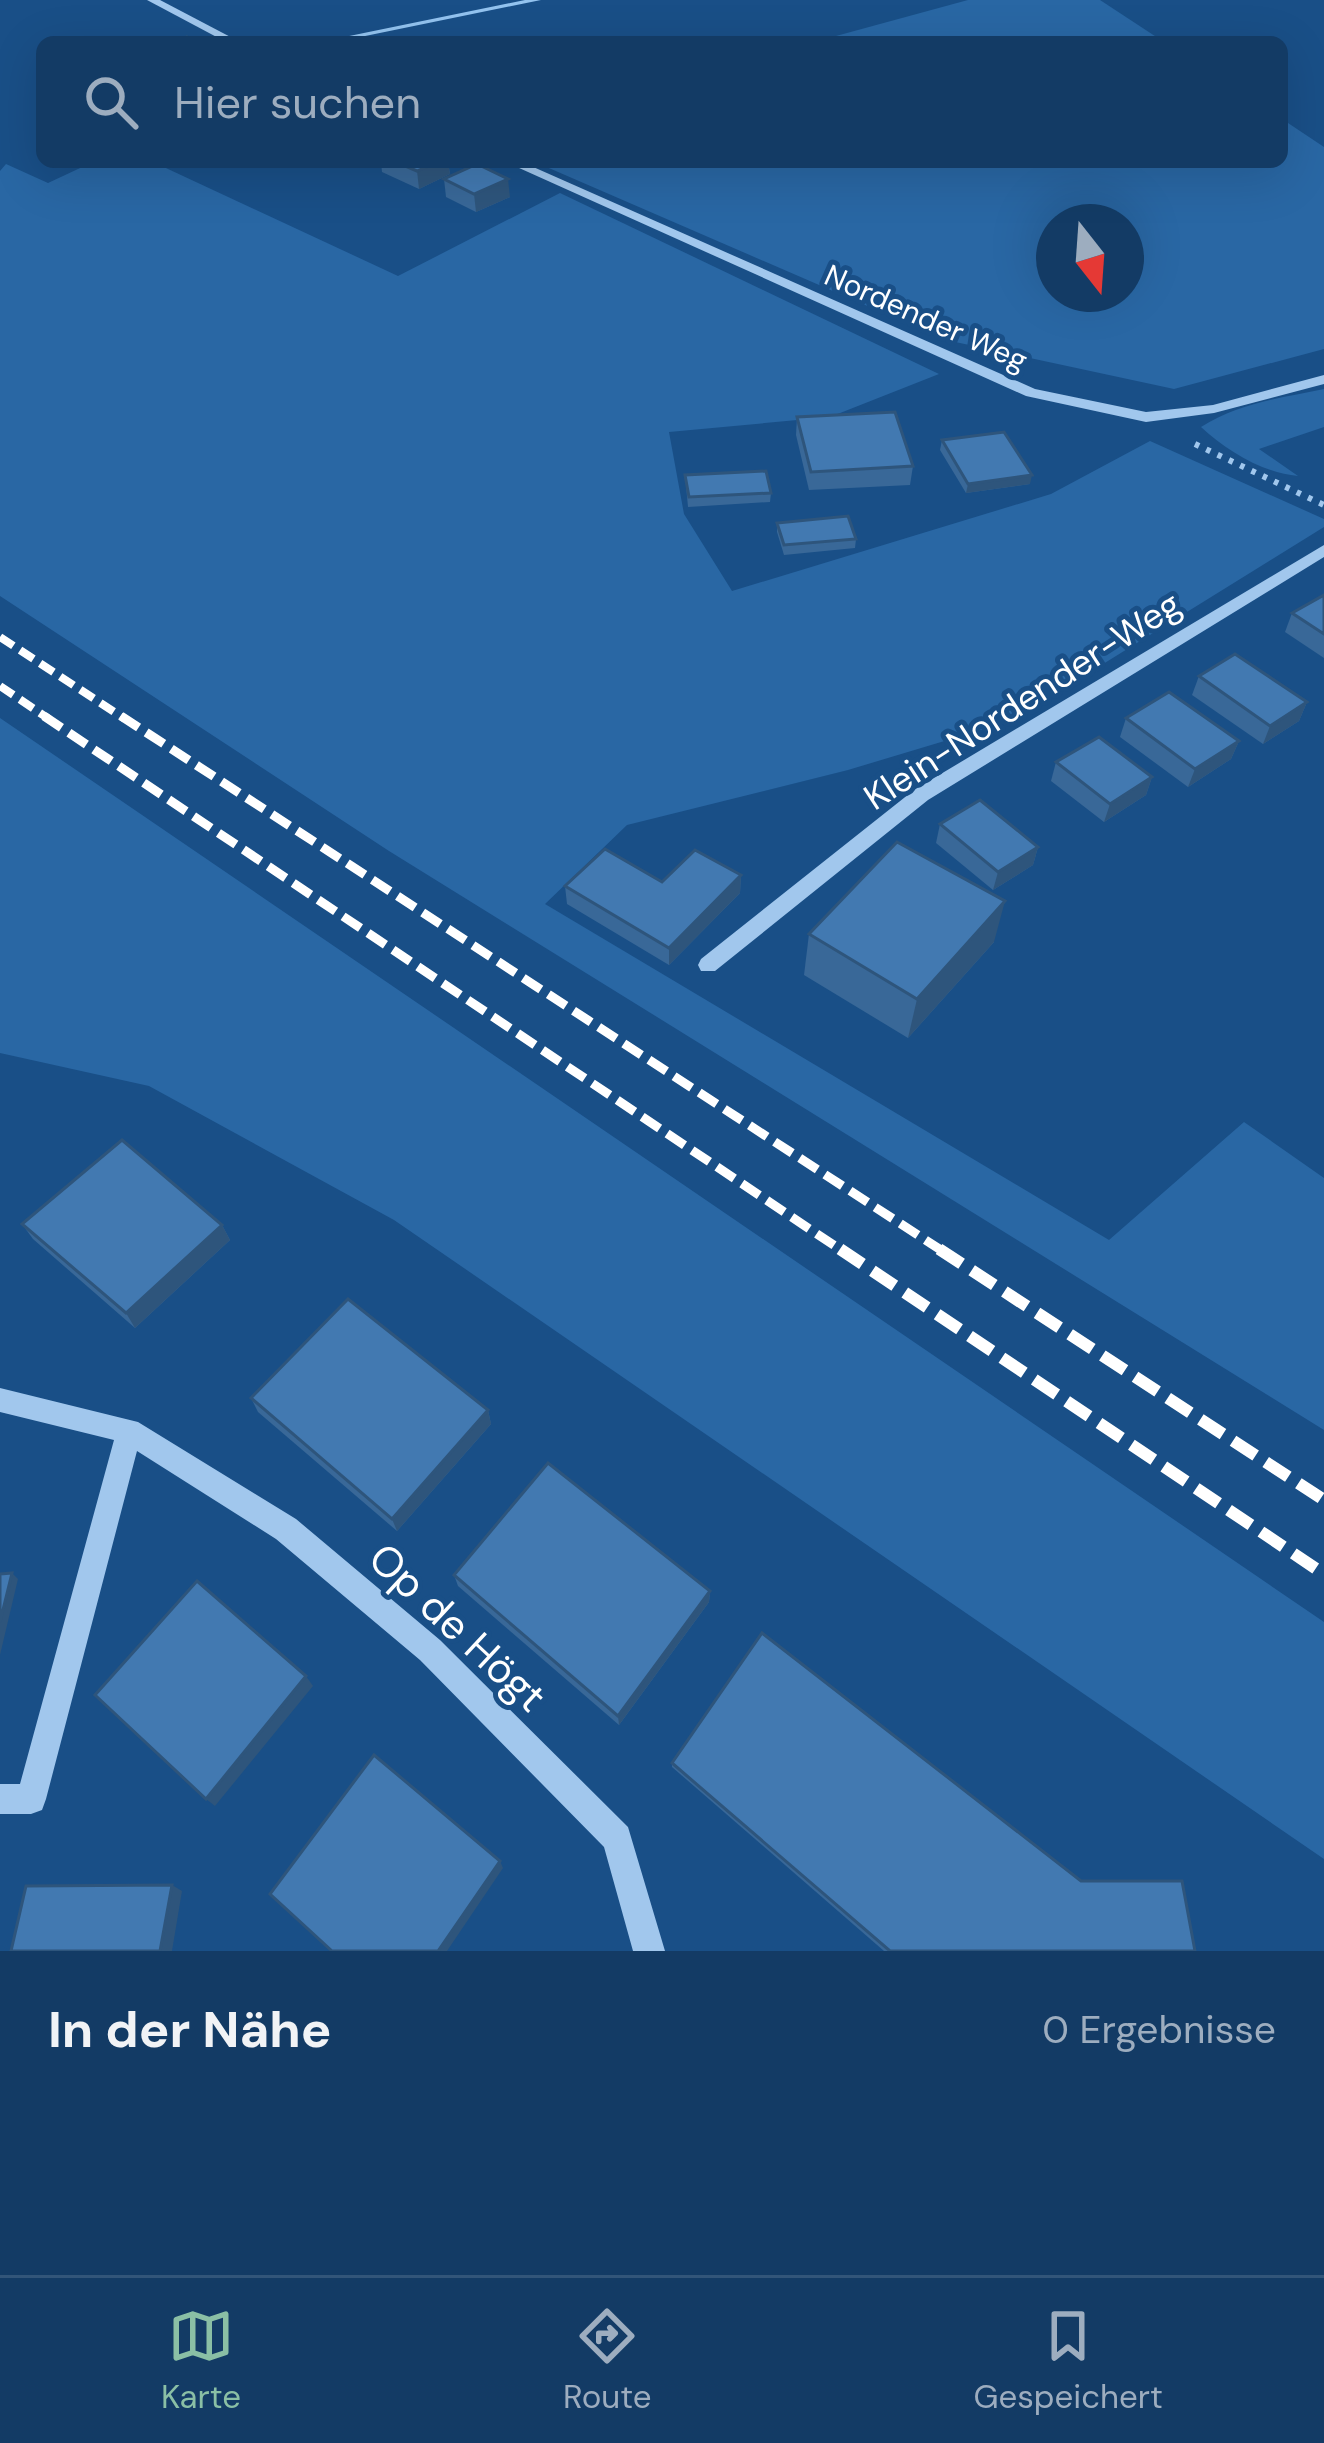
<!DOCTYPE html>
<html lang="de">
<head>
<meta charset="utf-8">
<style>
	body { margin:0; font-family:"DM Sans",sans-serif; background:#20466e; color:#f1f3f6 }
	.compass { position:absolute; left:1036px; top:204px; width:108px; height:108px; border-radius:50%; background:#133b65; box-shadow:0 12px 48px #0002; rotate:163deg }
	.list { margin:0; padding:0; list-style:none }
	h2 { display:flex; justify-content:space-between; align-items:center; height:156px; margin:0; padding:0 48px; font-size:51px }
	h2 small { font-size:39px; font-weight:400; color:#9dadbf }
	.icon { flex:none; width:66px; height:66px; fill:none; stroke:currentColor; stroke-width:2; stroke-linecap:round; stroke-linejoin:round }
	.map { position:relative; flex:none; width:1324px; height:1951px; overflow:hidden }
	.search { position:absolute; background:#133b65; box-shadow:0 12px 48px #0002; left:36px; right:36px; top:36px; height:132px; display:flex; align-items:center; gap:30px; box-sizing:border-box; padding:0 42px; border-radius:18px; color:#9dadbf; font-size:45px }
	.sheet { height:324px; background:#133b65 }
	nav { display:flex; justify-content:space-around; align-items:center; box-sizing:border-box; height:168px; border-top:3px solid #325579; background:#133b65; font-size:33px; color:#9dadbf }
	nav a { display:grid; justify-items:center; gap:6px }
	nav .on { color:#8abfa5 }
	.map>svg:first-child { display:block }
	.green { fill:#2967a4; fill-rule:evenodd }
	.lines { fill:none; stroke-linecap:round; stroke-linejoin:round }
	.stream { fill:#93c3ef; fill-rule:evenodd }
	.path { stroke:#a1c7ed; stroke-width:6; stroke-dasharray:4.5 8; stroke-linecap:butt }
	.minor { fill:#a1c7ed; fill-rule:evenodd }
	.rail-far2 { stroke:#fff; stroke-width:8; stroke-dasharray:16 8; stroke-linecap:butt }
	.rail-far1 { stroke:#fff; stroke-width:9; stroke-dasharray:21 9; stroke-linecap:butt }
	.rail { stroke:#fff; stroke-width:12; stroke-dasharray:27 12; stroke-linecap:butt }
	.wall { fill:#396898 }
	.shaded-wall { fill:#2e557c }
	.building { fill:#4279b1; stroke:#2e557c; stroke-width:3 }
	.labels { text-anchor:middle; stroke-width:10; stroke-linejoin:round; paint-order:stroke }
	.far-street-label { font-size:30px; fill:#fff; stroke:#194f87 }
	.street-label { font-size:36px; fill:#fff; stroke:#194f87 }
	.near-street-label { font-size:42px; fill:#fff; stroke:#194f87 }
</style>
</head>
<body>
<div class="map">
<svg width="1324" height="1951" viewBox="0 0 1324 1951">
	<rect width="100%" height="100%" fill="#194f87"/>
	<g class="green">
		<polygon points="968,0 1100,0 1164,42 814,42"/>
		<path d="M 1282,119 L 1324,147 L 1324,349 L 1174,389 L 946,340 L 535,162 L 1282,162 ZM 1054,222 L 1126,222 L 1126,294 L 1054,294 Z"/>
		<polygon points="93,162 153,162 398,276 560,193 939,374 830,417 669,432 684,514 732,591 1051,494 1150,441 1324,519 1324,527 1011,721 848,770 627,825 545,904 1109,1240 1244,1122 1324,1178 1324,1430 389,851 0,596 0,171 6,164 48,183"/>
		<path d="M 1324,389 L 1324,427 L 1259,449 L 1298,476 C 1263,473 1227,451 1201,427 C 1239,403 1281,398 1324,389 Z"/>
		<polygon points="0,718 1324,1622 1324,1859 394,1220 149,1086 0,1053"/>
	</g>
	<g class="lines">
		<polygon class="stream" points="525,0 541,0 336,42 320,42"/>
		<polyline class="path" points="1195,444 1324,505"/>
		<g class="minor">
			<polygon points="147,0 160,0 240,42 226,42"/>
			<polygon points="506,162 522,162 1035,389 1146,412 1213,405 1324,375 1324,384 1214,413 1146,422 1026,396"/>
			<polygon points="1324,545 1324,557 928,800 715,971 701,971 698,965 701,959 914,790"/>
			<polygon points="0,1388 138,1422 296,1519 440,1640 628,1827 665,1951 633,1951 604,1847 420,1660 276,1539 137,1451 46,1799 42,1810 31,1814 0,1814 0,1784 20,1784 114,1440 0,1412"/>
		</g>
		<g class="rail-far2">
			<polyline points="0,637 125,719"/>
			<polyline points="0,686 49,719"/>
		</g>
		<g class="rail-far1">
			<polyline points="44,716 844,1252"/>
			<polyline points="121,716 944,1252"/>
		</g>
		<g class="rail">
			<polyline points="840,1249 1324,1574"/>
			<polyline points="939,1249 1324,1500"/>
		</g>
	</g>
	<g class="wall">
		<polygon points="381,162 448,162 450,174 419,189 382,172"/>
		<polygon points="444,179 510,197 476,212 446,197"/>
		<polygon points="797,417 913,466 910,485 809,490 796,435"/>
		<polygon points="942,440 1030,484 966,493 940,450"/>
		<polygon points="685,475 771,493 770,502 688,507"/>
		<polygon points="777,523 856,539 855,548 784,555 777,532"/>
		<polygon points="1324,595 1324,658 1285,632 1292,613"/>
		<polygon points="1199,676 1307,702 1299,721 1263,744 1192,695"/>
		<polygon points="1126,718 1239,741 1231,759 1188,787 1120,737"/>
		<polygon points="1056,762 1152,777 1146,795 1104,822 1051,781"/>
		<polygon points="940,824 1038,847 1033,865 993,890 936,843"/>
		<polygon points="741,875 740,893 669,965 567,904 565,886 662,882"/>
		<polygon points="809,934 994,942 908,1038 804,975"/>
		<polygon points="22,1224 222,1225 230,1240 135,1328 33,1239"/>
		<polygon points="251,1398 488,1410 491,1424 397,1531 258,1412"/>
		<polygon points="454,1575 710,1591 709,1602 619,1725 458,1586"/>
		<polygon points="672,1763 1081,1881 1195,1951 884,1951 672,1767"/>
	</g>
	<g class="shaded-wall">
		<polygon points="437,162 448,162 450,174 419,189 417,171"/>
		<polygon points="508,179 510,197 476,212 474,194"/>
		<polygon points="1032,475 1030,484 966,493 968,484"/>
		<polygon points="1307,702 1299,721 1263,744 1270,726"/>
		<polygon points="1239,741 1231,759 1188,787 1195,769"/>
		<polygon points="1152,777 1146,795 1104,822 1110,804"/>
		<polygon points="1038,847 1033,865 993,890 998,872"/>
		<polygon points="741,875 740,893 669,965 669,948"/>
		<polygon points="1005,901 994,942 908,1038 917,999"/>
		<polygon points="222,1225 230,1240 135,1328 126,1313"/>
		<polygon points="488,1410 491,1424 397,1531 392,1519"/>
		<polygon points="12,1573 18,1579 0,1655 0,1622"/>
		<polygon points="710,1591 709,1602 619,1725 618,1716"/>
		<polygon points="306,1676 313,1686 215,1806 206,1799"/>
		<polygon points="500,1861 503,1868 447,1951 438,1951"/>
		<polygon points="172,1885 182,1891 172,1951 160,1951"/>
	</g>
	<g class="building">
		<polygon points="187,37 198,42 174,42"/>
		<polygon points="396,162 437,162 417,171"/>
		<polygon points="477,164 508,179 474,194 444,179"/>
		<polygon points="895,412 913,466 811,472 797,417"/>
		<polygon points="1004,432 1032,475 968,484 942,440"/>
		<polygon points="766,471 771,493 689,497 685,475"/>
		<polygon points="848,516 856,539 784,545 777,523"/>
		<polygon points="1324,595 1324,634 1292,613"/>
		<polygon points="1235,654 1307,702 1270,726 1199,676"/>
		<polygon points="1169,692 1239,741 1195,769 1126,718"/>
		<polygon points="1099,737 1152,777 1110,804 1056,762"/>
		<polygon points="980,800 1038,847 998,872 940,824"/>
		<polygon points="897,842 1005,901 917,999 809,934"/>
		<polygon points="605,849 662,882 695,850 741,875 669,948 565,886"/>
		<polygon points="122,1140 222,1225 126,1313 22,1224"/>
		<polygon points="348,1299 488,1410 392,1519 251,1398"/>
		<polygon points="548,1463 710,1591 618,1716 454,1575"/>
		<polygon points="12,1573 0,1622 0,1574"/>
		<polygon points="197,1581 306,1676 206,1799 95,1695"/>
		<polygon points="762,1633 1081,1881 1182,1881 1195,1951 890,1951 672,1763"/>
		<polygon points="374,1755 500,1861 438,1951 332,1951 270,1894"/>
		<polygon points="172,1885 160,1951 11,1951 26,1886"/>
	</g>
	<g class="labels">
		<g class="far-street-label">
			<text transform="translate(926 318) rotate(24)" y="10">Nordender Weg</text>
		</g>
		<g class="street-label">
			<text transform="translate(1022 700) rotate(-33)" y="13">Klein-Nordender-Weg</text>
		</g>
		<g class="near-street-label">
			<text transform="translate(458 1627) rotate(43)" y="15">Op de Högt</text>
		</g>
	</g>
</svg>
<svg class="compass" viewBox="-18 -18 36 36"><path d="M0-13l5 13h-10z" fill="#e53935"/><path d="M0 13l5-13h-10z" fill="#9dadbf"/></svg>
<div class="search"><svg class="icon" aria-label="search" viewBox="0 0 24 24"><circle cx="10" cy="10" r="6"/><path d="M15 15l6 6"/></svg>Hier suchen</div>
</div>
<section class="sheet">
<h2>In der Nähe<small>0 Ergebnisse</small></h2>
<ul class="list">
</ul>
</section>
<nav>
<a class="on"><svg class="icon" aria-label="map" viewBox="0 0 24 24"><path d="M3 6l6-2 6 2 6-2v14l-6 2-6-2-6 2zM9 4v14M15 6v14"/></svg>Karte</a>
<a><svg class="icon" aria-label="directions" viewBox="0 0 24 24"><path d="M12 3l9 9-9 9-9-9zM9 14v-3h6M13 9l2 2-2 2"/></svg>Route</a>
<a><svg class="icon" aria-label="saved" viewBox="0 0 24 24"><path d="M7 4h10v16l-5-4-5 4z"/></svg>Gespeichert</a>
</nav>
</body>
</html>
